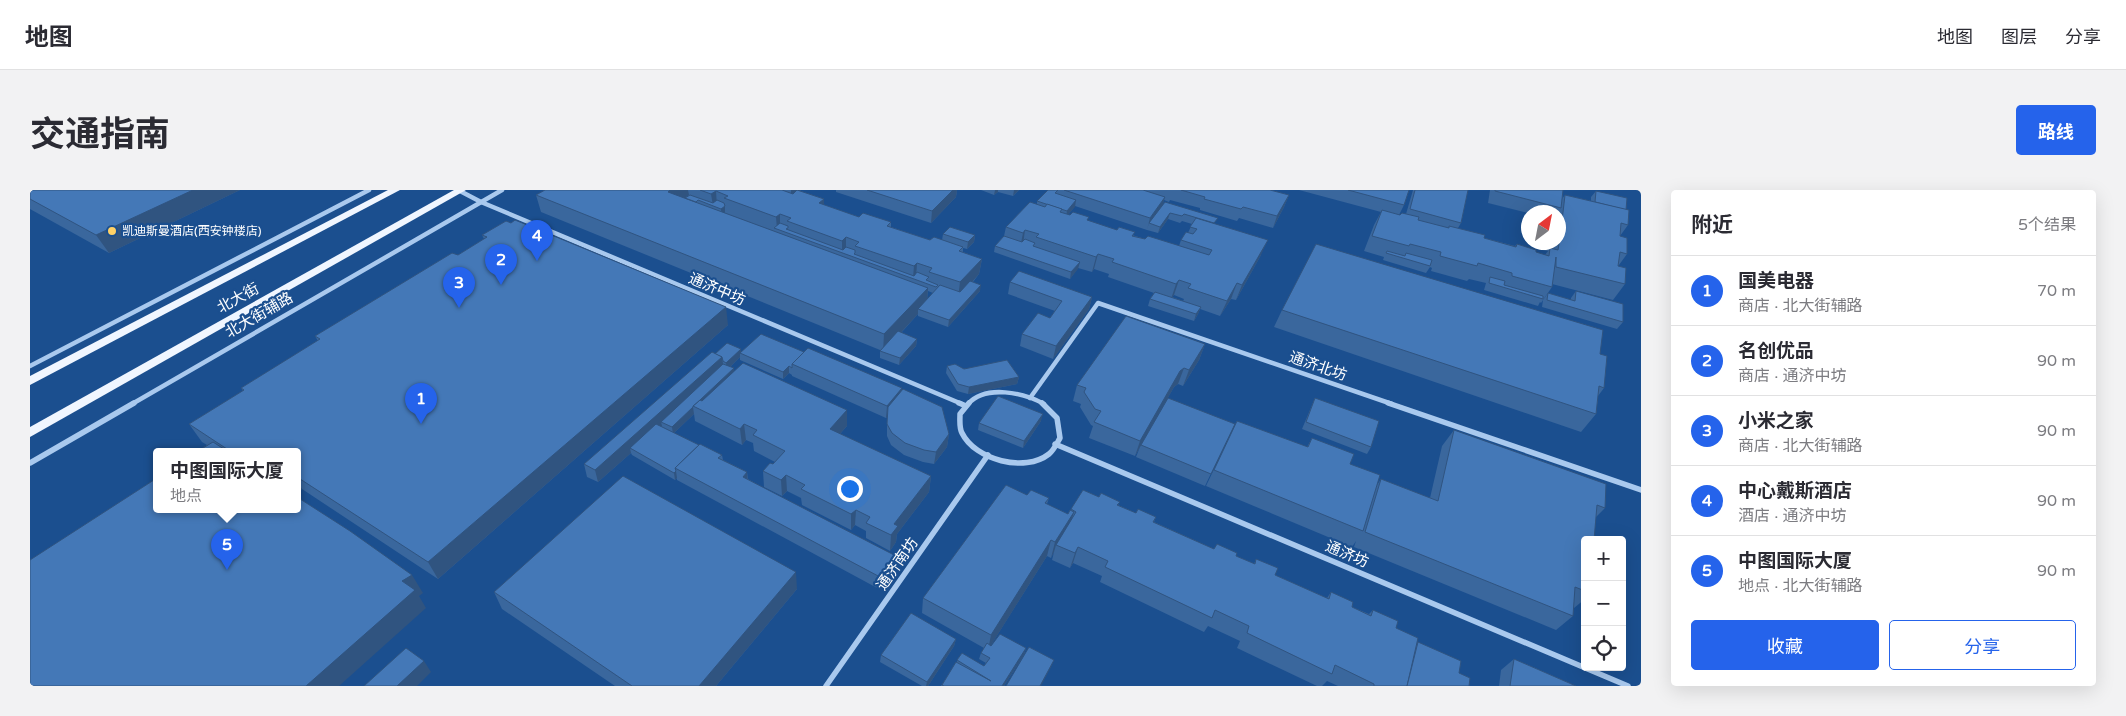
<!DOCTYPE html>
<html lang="zh">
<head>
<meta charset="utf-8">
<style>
	body { margin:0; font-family:"Varela Round","Noto Sans SC",sans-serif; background:#f2f2f3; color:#2b2b33 }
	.controls { position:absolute; right:15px; bottom:15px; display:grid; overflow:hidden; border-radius:5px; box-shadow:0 5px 20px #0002 }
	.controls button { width:45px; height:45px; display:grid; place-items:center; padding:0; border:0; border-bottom:1px solid #e1e1e2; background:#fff; color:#2b2b33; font:25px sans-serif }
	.compass { position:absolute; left:1491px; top:15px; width:45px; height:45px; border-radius:50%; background:#fff; box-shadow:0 5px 20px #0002; rotate:32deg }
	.you { position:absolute; left:819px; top:298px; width:18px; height:18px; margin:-12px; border:4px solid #fff; border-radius:50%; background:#1a73e8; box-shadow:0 0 0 8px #1a73e833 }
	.badge { display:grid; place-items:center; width:32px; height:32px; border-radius:50%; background:#2563eb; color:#fff; font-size:16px; font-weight:700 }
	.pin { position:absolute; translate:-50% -41px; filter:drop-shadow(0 1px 2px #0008) }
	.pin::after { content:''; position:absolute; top:26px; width:18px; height:15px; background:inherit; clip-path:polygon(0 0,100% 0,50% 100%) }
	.popup { position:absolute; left:123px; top:258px; width:148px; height:65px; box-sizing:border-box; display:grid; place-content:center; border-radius:5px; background:#fff; filter:drop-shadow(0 1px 4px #0005); font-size:16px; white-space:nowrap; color:#7c7c81 }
	.popup b { font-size:19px; color:#2b2b33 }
	.popup::after { content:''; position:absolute; left:50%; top:100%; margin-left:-10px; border:10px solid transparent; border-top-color:#fff }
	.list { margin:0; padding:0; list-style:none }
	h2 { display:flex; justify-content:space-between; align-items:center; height:65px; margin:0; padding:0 20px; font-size:21px }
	h2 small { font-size:16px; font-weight:400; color:#7c7c81 }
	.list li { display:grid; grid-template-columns:32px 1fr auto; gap:15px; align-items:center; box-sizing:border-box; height:70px; padding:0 20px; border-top:1px solid #e1e1e2 }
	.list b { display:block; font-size:19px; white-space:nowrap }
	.list p { margin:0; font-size:16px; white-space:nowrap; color:#7c7c81 }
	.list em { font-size:16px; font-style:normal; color:#7c7c81 }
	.actions { display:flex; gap:10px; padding:15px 20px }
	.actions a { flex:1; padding:11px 0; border:1px solid #2563eb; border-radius:5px; text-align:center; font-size:18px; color:#2563eb }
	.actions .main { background:#2563eb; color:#fff }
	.icon { flex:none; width:28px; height:28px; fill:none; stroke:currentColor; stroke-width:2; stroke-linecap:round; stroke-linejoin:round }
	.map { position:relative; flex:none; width:1611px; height:496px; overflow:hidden; border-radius:5px }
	header { display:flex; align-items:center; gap:30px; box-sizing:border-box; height:70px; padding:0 25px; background:#fff; border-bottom:1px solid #e1e1e2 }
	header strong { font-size:24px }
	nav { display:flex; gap:28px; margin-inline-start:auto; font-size:18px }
	.intro { display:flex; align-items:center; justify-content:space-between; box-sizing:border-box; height:120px; padding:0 30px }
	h1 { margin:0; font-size:35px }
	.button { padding:12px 22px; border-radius:5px; background:#2563eb; color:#fff; font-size:18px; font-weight:700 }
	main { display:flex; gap:30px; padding:0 30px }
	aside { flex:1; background:#fff; border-radius:5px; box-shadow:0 5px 20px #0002 }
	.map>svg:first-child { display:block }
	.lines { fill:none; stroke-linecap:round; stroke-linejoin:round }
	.street-far1 { stroke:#a9c9ee; stroke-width:4.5 }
	.street { stroke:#a9c9ee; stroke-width:5.5 }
	.primary { fill:#f0f6ff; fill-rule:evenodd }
	.wall { fill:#3a679d; fill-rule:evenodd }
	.shaded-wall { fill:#305480 }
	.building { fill:#4478b7; stroke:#305480 }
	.poi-dot { fill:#ffd166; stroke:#1b4f8f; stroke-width:2 }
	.labels { text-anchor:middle; stroke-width:4.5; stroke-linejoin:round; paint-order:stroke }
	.far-poi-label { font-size:12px; fill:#fff; stroke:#1b4f8f; text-anchor:start }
	.street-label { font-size:15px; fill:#fff; stroke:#1b4f8f }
</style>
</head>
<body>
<header>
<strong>地图</strong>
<nav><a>地图</a><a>图层</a><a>分享</a></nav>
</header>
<div class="intro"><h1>交通指南</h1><a class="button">路线</a></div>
<main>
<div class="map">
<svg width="1611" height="496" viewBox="0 0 1611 496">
	<rect width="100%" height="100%" fill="#1b4f8f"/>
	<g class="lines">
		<g class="street-far1">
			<polyline points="430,1 451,12 932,214"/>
			<polyline points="0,176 339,0"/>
			<polyline points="1000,208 1068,113 1362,214"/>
			<polyline points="102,214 472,0"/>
			<path d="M 938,214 C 956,194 994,203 1014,214"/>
		</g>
		<g class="street">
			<polyline points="929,213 936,216"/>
			<path d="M 939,213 L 930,224 C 930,230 929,238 932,243 C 945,270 995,283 1019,264 C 1024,260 1027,253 1030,248 L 1027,228 L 1012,213"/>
			<polyline points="1358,213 1611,300"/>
			<polyline points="1025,254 1598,496"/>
			<polyline points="0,273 104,213"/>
			<polyline points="796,496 958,265"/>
		</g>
		<g class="primary">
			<polygon points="358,0 370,0 0,195 0,186"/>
			<polygon points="424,0 436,0 0,247 0,237"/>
		</g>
	</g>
	<g class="wall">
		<polygon points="0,0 210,0 79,63 0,19"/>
		<path d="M 515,0 L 771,0 L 770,1 L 794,9 L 794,15 L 829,27 L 861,32 L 861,37 L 900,50 L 912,50 L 913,44 L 945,45 L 944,52 L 937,59 L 933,58 L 933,62 L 952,69 L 949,84 L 943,92 L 950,101 L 918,137 L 888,126 L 888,124 L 871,143 L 887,149 L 886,156 L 869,175 L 850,168 L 850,160 L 511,22 L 506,5 ZM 898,101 L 903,103 L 897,110 Z"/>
		<polygon points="806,0 927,0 926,7 901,33 806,2"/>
		<polygon points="951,0 989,0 983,6 968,2 964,5"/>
		<path d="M 1018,0 L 1240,0 L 1259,5 L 1254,17 L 1243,38 L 1209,28 L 1207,31 L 1170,20 L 1170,18 L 1140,10 L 1139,12 L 1134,10 L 1132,16 L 1185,34 L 1231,65 L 1206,110 L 1201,109 L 1190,126 L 1170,119 L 1168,124 L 1164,131 L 1118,116 L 1120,109 L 1124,103 L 1078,87 L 1079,84 L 1064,79 L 1062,82 L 1048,78 L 1040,89 L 964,62 L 965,56 L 974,46 L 976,37 L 1007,14 L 1007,11 ZM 1045,16 L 1117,40 L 1118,38 L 1117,40 L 1128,43 L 1138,29 L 1150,33 L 1152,31 L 1162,34 L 1158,43 L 1151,50 L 1149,56 L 1115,49 L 1038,25 ZM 1144,105 L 1154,109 L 1153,111 L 1142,107 Z"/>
		<polygon points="1269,0 1379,0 1374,15 1369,25 1370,25 1376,24 1383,0 1438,0 1431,33 1428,38 1454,48 1485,56 1487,54 1506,62 1515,65 1518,61 1512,60 1513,52 1528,52 1528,22 1498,23 1458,13 1460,0 1533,0 1532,9 1535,5 1561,11 1561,7 1566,1 1596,20 1598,35 1590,46 1597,64 1589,75 1588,76 1595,94 1583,110 1522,94 1522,97 1511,113 1510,112 1508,116 1454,100 1456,93 1439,89 1437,91 1401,81 1402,78 1400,77 1396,83 1353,70 1354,67 1334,61 1344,35 1351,22"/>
		<polygon points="452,45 698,135 408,389 272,299 267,303 267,261 168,261 177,255 172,252 159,234 213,201 211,198 288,151 285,146 428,65 454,49"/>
		<polygon points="980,92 1062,107 1059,119 1023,169 990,156 992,144 1020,128 1025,121 978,104"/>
		<polygon points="1546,101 1593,132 1587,139 1512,117 1513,110 1518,103 1541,110 1541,108"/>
		<polygon points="1252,120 1570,164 1574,198 1568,206 1566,224 1551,242 1244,137"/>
		<polygon points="1175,154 1169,170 1153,196 1148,194 1144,197 1125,230 1199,246 1175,296 1106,267 1110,257 1105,266 1059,248 1063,236 1061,235 1050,217 1051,214 1043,211 1047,195"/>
		<polygon points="711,162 774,162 872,200 919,244 917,257 904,274 893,272 874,265 861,255 857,246 857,227 856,228 762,186 762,185 759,183 753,189 710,170 710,167 700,177 704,181 817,236 810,244 901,286 899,302 867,344 866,352 860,361 836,348 836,341 825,335 821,340 772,315 771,308 757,301 752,306 734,297 733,281 743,274 745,272 724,261 723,253 716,250 712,255 665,231 664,224 644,243 669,255 692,265 693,270 717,282 718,289 865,378 849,399 647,290 647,288 645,290 602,265 601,263 568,292 557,287 554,274 685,164"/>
		<polygon points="917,176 989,187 987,194 938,204 927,201 916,183"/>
		<polygon points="1285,208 1341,257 1337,264 1272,239"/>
		<polygon points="1011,231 993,258 948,240 949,233"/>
		<polygon points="1207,231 1277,257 1282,248 1320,274 1347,295 1351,289 1400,308 1412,256 1424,240 1575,318 1566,327 1555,401 1555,409 1544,418 1543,418 1543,426 1526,440 1324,357 1326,351 1322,357 1176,296"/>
		<polygon points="1053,300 1069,307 1090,312 1088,315 1106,323 1126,327 1124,332 1184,359 1206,366 1224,374 1226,369 1245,385 1297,408 1301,402 1322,417 1339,424 1343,420 1386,454 1388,452 1429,483 1439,496 1308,496 1297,491 1292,496 1287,496 1207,458 1210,451 1178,436 1174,442 1070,392 1072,386 1043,373 1040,378 1022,370 1024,362 1021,368 1017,366 961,455 996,458 994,465 974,496 911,496 927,472 927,470 954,476 956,473 949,469 951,463 954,458 892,423 893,408 997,305 1019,308 1017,314 1038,324"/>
		<polygon points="767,399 686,496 585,496 472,419 464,402"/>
		<polygon points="926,449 924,456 898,496 892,496 850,472 851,465"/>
		<polygon points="1484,469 1546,496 1469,496 1471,480"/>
	</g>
	<g class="shaded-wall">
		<polygon points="163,0 210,0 79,63 66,45"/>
		<polygon points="640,0 658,0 659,5 640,18 638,2"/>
		<polygon points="761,0 771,0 761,7"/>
		<polygon points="923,0 927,0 926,7 901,33 902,21"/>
		<polygon points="965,0 968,0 968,2 964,5"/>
		<polygon points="984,0 989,0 983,6"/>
		<polygon points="686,1 687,16 683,16 681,4"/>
		<polygon points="1259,5 1254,17 1243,38 1247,26"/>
		<polygon points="1135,7 1132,18 1119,33 1117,40 1120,28"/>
		<polygon points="794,9 794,24 789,13"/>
		<polygon points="1046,10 1045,17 1036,27 1037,21"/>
		<polygon points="695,16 695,23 691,25 691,19"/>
		<polygon points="1140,23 1138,29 1128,43 1130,37"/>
		<polygon points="750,24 750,39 747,39 746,27"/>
		<polygon points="995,40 993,55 990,58 993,43"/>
		<polygon points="945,45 944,52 937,59 938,52"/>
		<polygon points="816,47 816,63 812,63 812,51"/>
		<polygon points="1238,50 1231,65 1206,110 1212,95"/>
		<polygon points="1068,64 1064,79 1062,82 1066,67"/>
		<polygon points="952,69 949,84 928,108 930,92"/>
		<polygon points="1050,72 1048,79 1040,89 1041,82"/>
		<polygon points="887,73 886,88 883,88 884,76"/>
		<polygon points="1149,90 1144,105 1141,109 1146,94"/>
		<polygon points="1207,93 1201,109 1190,126 1197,111"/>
		<polygon points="951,95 950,101 918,137 919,130"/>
		<polygon points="898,98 897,115 888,119 888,124 853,162 854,144"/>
		<polygon points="1062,107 1059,119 1023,169 1026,156"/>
		<polygon points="696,117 698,135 408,389 398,372"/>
		<polygon points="1171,117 1168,124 1164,131 1166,124"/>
		<polygon points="887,149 886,156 869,175 870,168"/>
		<polygon points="1175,154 1169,170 1153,196 1159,180"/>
		<polygon points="711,159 711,164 710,163 710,167 697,180 696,173"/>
		<polygon points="692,167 694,180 631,232 632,236 604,260 600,258 601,263 568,292 565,280"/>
		<polygon points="759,176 759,183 753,189 753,182"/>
		<polygon points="704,178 704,186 669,219 664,216"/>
		<polygon points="1154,178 1148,194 1144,197 1105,266 1110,251 1150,181"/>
		<polygon points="989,187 987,194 938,204 939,197"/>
		<polygon points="872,198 871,211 858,217 857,227 856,228 857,216"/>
		<polygon points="663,217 664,224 643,244 642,237"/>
		<polygon points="817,220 817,236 800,255 800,239"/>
		<polygon points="1013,224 1011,231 993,258 994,251"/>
		<polygon points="714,234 716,250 712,255 710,239"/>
		<polygon points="919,244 917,257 904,274 906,262"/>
		<polygon points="646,281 647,288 645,290 644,283"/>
		<polygon points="717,282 718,295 713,287"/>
		<polygon points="756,285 757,301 752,306 751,290"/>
		<polygon points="901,286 899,302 867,344 866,352 860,361 861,345 864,334"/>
		<polygon points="267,292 272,299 267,303"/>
		<polygon points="826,320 825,335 821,340 821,324"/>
		<polygon points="1044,322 1039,337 1026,355 1024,362 1021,368 1025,352"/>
		<polygon points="1021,350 1017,366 958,460 961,445"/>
		<polygon points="1048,357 1043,373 1040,378 1045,363"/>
		<polygon points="866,366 865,378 849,399 850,387"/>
		<polygon points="766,382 767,399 686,496 669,496"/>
		<polygon points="382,385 393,403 389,406 396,418 309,496 276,496 372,391"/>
		<polygon points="926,449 924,456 898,496 896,496 897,492"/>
		<polygon points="996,458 994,465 974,496 972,496"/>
		<polygon points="1024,470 1021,477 1011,496 1010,496"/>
		<polygon points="394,471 401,482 387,496 367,496"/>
	</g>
	<g class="building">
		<polygon points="0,0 163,0 66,45 0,9"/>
		<polygon points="515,0 640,0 638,2 898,98 854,144 506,5"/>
		<polygon points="670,0 752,0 763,4 767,0 794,9 789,13 829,27 833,23 861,32 857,36 900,50 904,47 933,57 929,61 952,69 930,92 899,82 902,78 887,73 884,76 825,56 829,52 816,47 812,51 757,31 761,28 750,24 746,27 694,8 698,6 686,1 681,4"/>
		<polygon points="837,0 923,0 902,21"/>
		<polygon points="1018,0 1028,0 1025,3 1046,10 1037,21 1007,11"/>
		<polygon points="1034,0 1113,0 1135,7 1120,28"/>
		<polygon points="1151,0 1240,0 1259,5 1247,26 1213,17 1211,19 1174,9 1175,7"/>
		<polygon points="1318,0 1379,0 1374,15"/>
		<polygon points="1385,0 1438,0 1431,33 1380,19"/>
		<polygon points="1465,0 1533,0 1531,18 1465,1"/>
		<polygon points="1566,1 1597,8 1596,20 1565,12"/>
		<polygon points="660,5 683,13 687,10 694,13 695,16 691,19 668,10 666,12 655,8"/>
		<polygon points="1535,5 1599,20 1598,35 1591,33 1590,46 1597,48 1597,64 1590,62 1588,76 1596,78 1595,94 1526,77 1526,67 1522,97 1482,86 1482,83 1448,73 1447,76 1410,66 1411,62 1380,54 1379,56 1342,46 1352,20 1370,25 1372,23 1389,27 1388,30 1419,38 1419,36 1455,45 1454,48 1486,57 1487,54 1506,60 1506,62 1519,66 1520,58 1528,60 1530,47 1528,46 1528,30 1532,31"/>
		<polygon points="1000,12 1015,17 1017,14 1032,19 1030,22 1040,25 1043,22 1059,27 1057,30 1087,40 1089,37 1105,42 1102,46 1115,49 1118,46 1179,65 1182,60 1151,50 1156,42 1163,44 1167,39 1160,37 1166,28 1238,50 1212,95 1207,93 1197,111 1158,98 1161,94 1149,90 1146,94 1082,72 1084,69 1068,64 1066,67 1006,47 1009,44 995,40 993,43 976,37"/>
		<polygon points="1135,12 1188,28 1184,33 1154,24 1152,26 1140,23 1130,37 1119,33"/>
		<polygon points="485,30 696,117 398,372 267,287 267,261 200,261 159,234 214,200 211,198 290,149 285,146 422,63 428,65 457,47 452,45 476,31 481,33"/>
		<polygon points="750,33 758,36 758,38 756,39 813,60 816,57 825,60 825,63 824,64 884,86 887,82 899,87 896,90 908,95 906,97 744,38"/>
		<polygon points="920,37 945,45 938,52 913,44"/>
		<polygon points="974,46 992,52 995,49 1005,53 1003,56 1050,72 1041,82 965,56"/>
		<polygon points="1286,54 1573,140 1570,164 1577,166 1574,198 1569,196 1566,224 1252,120"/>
		<polygon points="1357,61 1375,66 1376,63 1402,70 1400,76 1356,63"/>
		<polygon points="989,81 1062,107 1026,156 992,144 1008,123 1020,128 1032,111 980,92"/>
		<polygon points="1460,87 1475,91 1474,95 1513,106 1513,109 1459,93"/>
		<polygon points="940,91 951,95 919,130 888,119 910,95 930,102"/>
		<polygon points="1546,101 1593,114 1593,132 1517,110 1518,103 1545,111"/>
		<polygon points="1125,102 1171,117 1166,124 1120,109"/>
		<polygon points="1096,126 1175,154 1159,180 1154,178 1150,181 1110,251 1064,232 1071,221 1065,219 1054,202 1056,198 1047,195"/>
		<polygon points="868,141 887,149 870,168 850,161"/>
		<polygon points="731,144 774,162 762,174 762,178 759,176 753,182 710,163"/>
		<polygon points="697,153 711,159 696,173 693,171 692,167 685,164"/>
		<polygon points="778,158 872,198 857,216 762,174"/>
		<polygon points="682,162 692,167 565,280 554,274"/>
		<polygon points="977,170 989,187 939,197 928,194 917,176 925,174 934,179"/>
		<polygon points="713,173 817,220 800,239 901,286 864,334 868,336 861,345 836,333 840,327 826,320 821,324 771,299 775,295 756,285 751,290 733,281 740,273 743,274 755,261 723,245 727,240 714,234 710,239 663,216 670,210 672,211"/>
		<polygon points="693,174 704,178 670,210 663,216 663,217 642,237 631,232"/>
		<polygon points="873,199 912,217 919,244 906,262 894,260 875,253 862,243 857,234 858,217"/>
		<polygon points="968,206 1013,224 994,251 949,233"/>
		<polygon points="1138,208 1205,234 1181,284 1111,255"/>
		<polygon points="1285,208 1349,231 1341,257 1276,232"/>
		<polygon points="1207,231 1278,257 1282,248 1324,264 1320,274 1350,285 1333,341 1184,280"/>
		<polygon points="626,234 669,255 645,278 646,281 644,283 600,258"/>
		<polygon points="1424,240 1576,294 1575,318 1567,315 1564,350 1555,350 1555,401 1545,397 1543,426 1335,342 1351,289 1408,311"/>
		<polygon points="183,252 197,261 168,261"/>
		<polygon points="670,254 692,265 688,268 717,282 713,287 866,366 850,387 645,278"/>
		<polygon points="593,286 766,382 669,496 602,496 464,402"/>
		<polygon points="127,288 127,319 267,319 267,307 320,341 382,385 372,391 385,400 276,496 0,496 0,370"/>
		<polygon points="976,295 997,305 1001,300 1019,308 1015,313 1038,324 1040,320 1044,322 1025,352 1021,350 961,445 893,408"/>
		<polygon points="1053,300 1069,307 1071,303 1090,312 1087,315 1106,323 1108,319 1126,327 1123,332 1184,359 1187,354 1207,363 1206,366 1225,374 1226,369 1248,378 1245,385 1299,409 1301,402 1323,412 1322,417 1341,426 1343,420 1368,431 1366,438 1388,448 1377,496 1344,496 1344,494 1305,475 1302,484 1217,443 1219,436 1185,420 1182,428 1075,377 1078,371 1048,357 1045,363 1026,355 1046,322 1041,319"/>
		<polygon points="881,423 926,449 897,492 851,465"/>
		<polygon points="970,444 996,458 972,496 914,496 912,495 926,472 961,491 927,470 932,463 954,476 960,468 951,463 957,453 961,456"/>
		<polygon points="1388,452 1431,471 1429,483 1440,488 1439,496 1377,496"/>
		<polygon points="999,457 1024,470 1010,496 976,496"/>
		<polygon points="376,458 394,471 367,496 334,496"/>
		<polygon points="1484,469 1546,496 1480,496"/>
	</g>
	<circle class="poi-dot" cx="82" cy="41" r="5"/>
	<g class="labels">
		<g class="far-poi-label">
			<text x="92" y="45">凯迪斯曼酒店(西安钟楼店)</text>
		</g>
		<g class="street-label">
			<text transform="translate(687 99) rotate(23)" y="5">通济中坊</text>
			<text transform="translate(208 108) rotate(-29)" y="5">北大街</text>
			<text transform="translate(229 125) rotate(-30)" y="5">北大街辅路</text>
			<text transform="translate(1288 176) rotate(19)" y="5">通济北坊</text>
			<text transform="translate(1317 364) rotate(23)" y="5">通济坊</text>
			<text transform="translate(867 374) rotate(-55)" y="5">通济南坊</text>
		</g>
	</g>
</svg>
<div class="controls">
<button>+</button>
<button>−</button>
<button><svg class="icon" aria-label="locate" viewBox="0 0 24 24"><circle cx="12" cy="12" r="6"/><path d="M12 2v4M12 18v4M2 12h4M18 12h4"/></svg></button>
</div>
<svg class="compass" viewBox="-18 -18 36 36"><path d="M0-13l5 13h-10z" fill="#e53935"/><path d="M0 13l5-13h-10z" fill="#7c7c81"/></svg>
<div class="you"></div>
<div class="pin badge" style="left:391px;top:234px">1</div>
<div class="pin badge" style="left:471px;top:95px">2</div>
<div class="pin badge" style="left:429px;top:118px">3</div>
<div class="pin badge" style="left:507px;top:71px">4</div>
<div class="pin badge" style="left:197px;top:380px">5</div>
<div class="popup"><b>中图国际大厦</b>地点</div>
</div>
<aside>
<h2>附近<small>5个结果</small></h2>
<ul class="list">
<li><span class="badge">1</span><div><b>国美电器</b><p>商店 · 北大街辅路</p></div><em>70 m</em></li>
<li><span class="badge">2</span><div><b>名创优品</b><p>商店 · 通济中坊</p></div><em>90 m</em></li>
<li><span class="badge">3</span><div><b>小米之家</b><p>商店 · 北大街辅路</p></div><em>90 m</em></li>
<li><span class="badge">4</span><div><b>中心戴斯酒店</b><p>酒店 · 通济中坊</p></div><em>90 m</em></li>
<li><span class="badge">5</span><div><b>中图国际大厦</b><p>地点 · 北大街辅路</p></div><em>90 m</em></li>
</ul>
<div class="actions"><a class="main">收藏</a><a>分享</a></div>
</aside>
</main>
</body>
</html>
